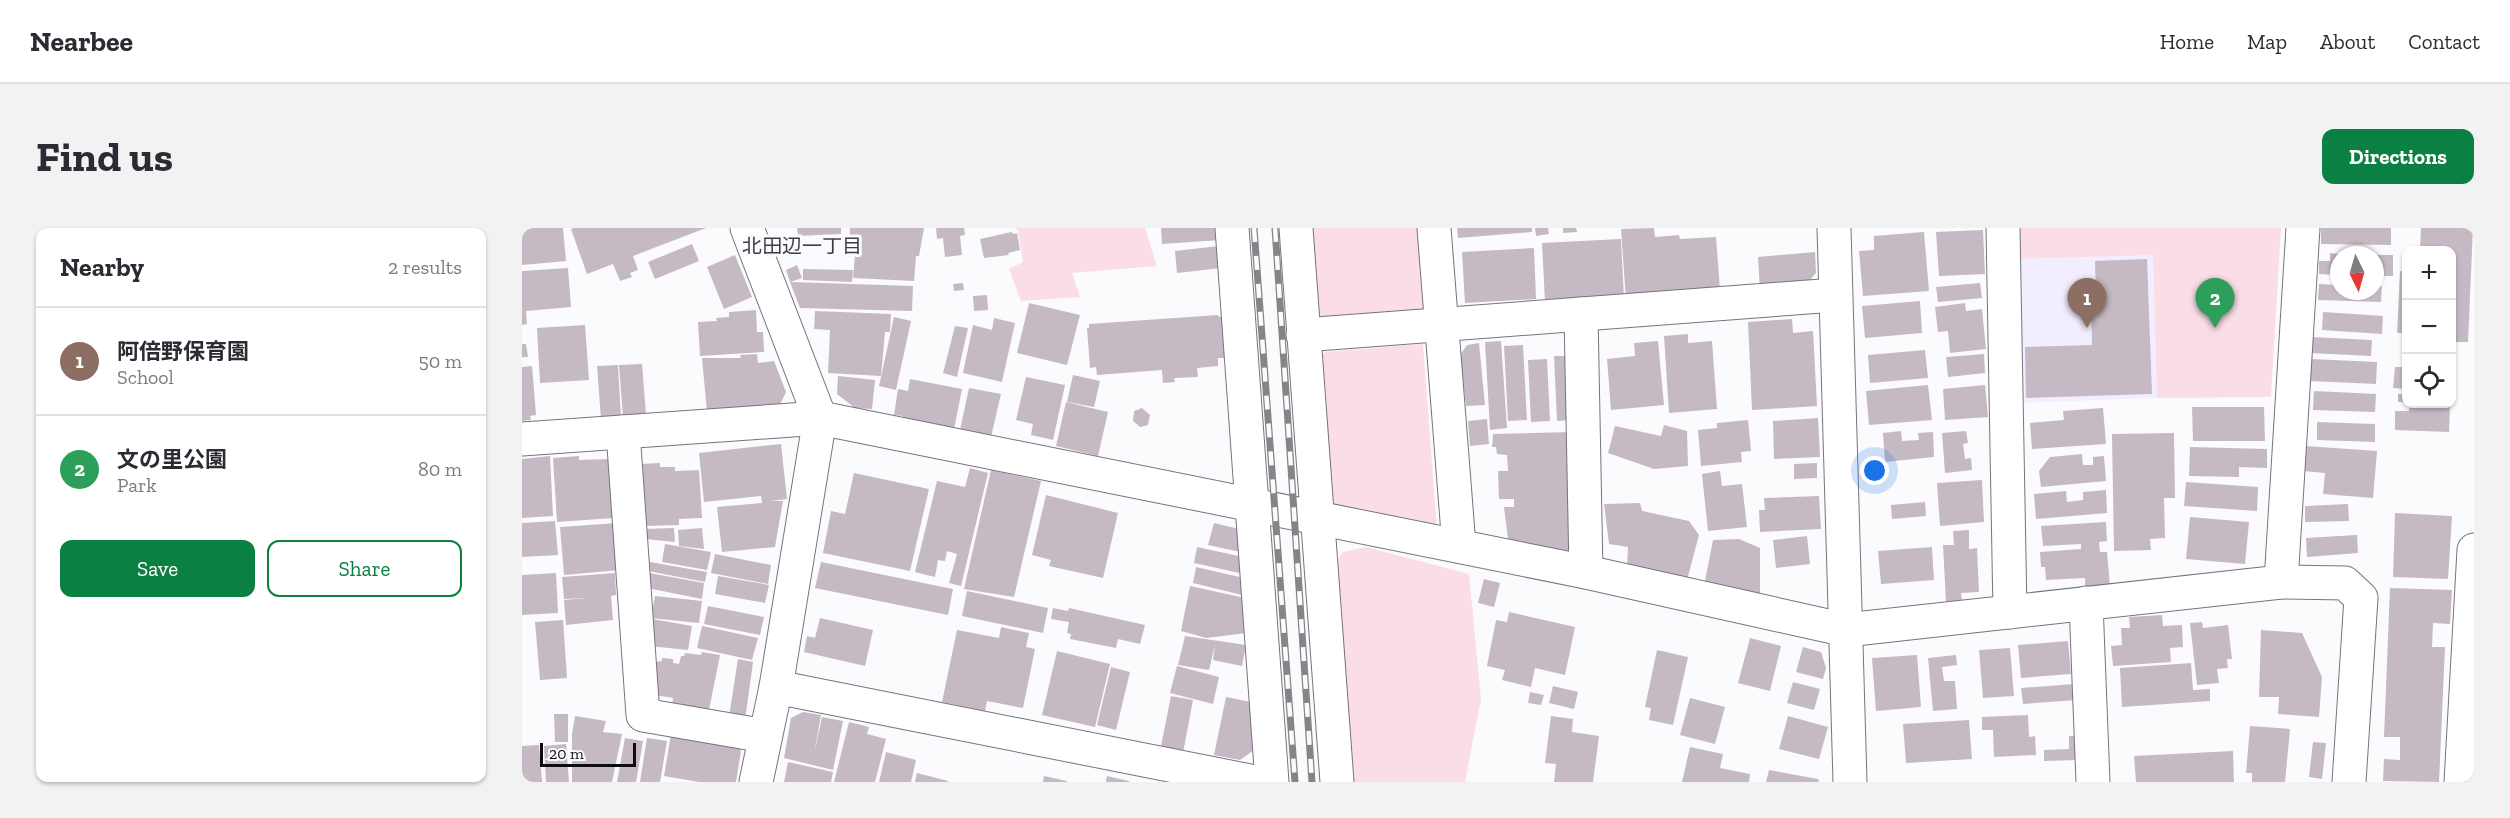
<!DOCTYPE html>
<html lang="en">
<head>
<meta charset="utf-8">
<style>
	body { margin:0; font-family:"Zilla Slab","Noto Sans JP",serif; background:#f2f2f3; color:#2b2b33 }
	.controls { position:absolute; right:18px; top:18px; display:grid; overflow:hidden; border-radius:12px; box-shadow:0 2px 4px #0004 }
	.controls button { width:54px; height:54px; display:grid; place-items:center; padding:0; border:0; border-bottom:2px solid #e1e1e2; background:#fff; color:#2b2b33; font:30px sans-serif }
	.compass { position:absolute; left:1808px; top:18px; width:54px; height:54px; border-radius:50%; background:#fff; box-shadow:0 2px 4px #0004; rotate:175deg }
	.scale { position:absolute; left:18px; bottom:15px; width:96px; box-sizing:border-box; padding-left:6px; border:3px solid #0d0c10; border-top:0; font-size:16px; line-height:21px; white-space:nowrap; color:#0d0c10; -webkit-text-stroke:4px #fbfbfd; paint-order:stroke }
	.you { position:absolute; left:1353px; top:243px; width:21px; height:21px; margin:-15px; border:4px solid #fff; border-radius:50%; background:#1a73e8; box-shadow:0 0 0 9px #1a73e833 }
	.badge { display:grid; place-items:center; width:39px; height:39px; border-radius:50%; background:#0b8043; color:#fff; font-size:20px; font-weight:700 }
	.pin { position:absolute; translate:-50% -50px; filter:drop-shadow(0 2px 3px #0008) }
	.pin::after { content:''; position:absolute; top:32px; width:21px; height:18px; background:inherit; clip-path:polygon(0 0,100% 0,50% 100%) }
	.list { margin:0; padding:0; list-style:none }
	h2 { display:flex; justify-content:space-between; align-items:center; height:78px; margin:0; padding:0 24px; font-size:26px }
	h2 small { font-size:20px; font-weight:400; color:#7c7c81 }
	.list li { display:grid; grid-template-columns:39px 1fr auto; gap:18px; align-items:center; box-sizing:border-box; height:108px; padding:0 24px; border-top:2px solid #e1e1e2 }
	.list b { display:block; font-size:22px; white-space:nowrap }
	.list p { margin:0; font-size:20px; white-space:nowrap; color:#7c7c81 }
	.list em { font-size:20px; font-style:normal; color:#7c7c81 }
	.actions { display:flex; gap:12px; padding:18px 24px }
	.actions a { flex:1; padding:14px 0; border:2px solid #0b8043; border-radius:12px; text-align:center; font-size:21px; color:#0b8043 }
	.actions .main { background:#0b8043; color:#fff }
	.icon { flex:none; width:33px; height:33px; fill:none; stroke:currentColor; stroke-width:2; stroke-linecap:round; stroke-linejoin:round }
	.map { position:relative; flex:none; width:1952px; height:554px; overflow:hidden; border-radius:12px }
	header { display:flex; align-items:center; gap:36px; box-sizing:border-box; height:84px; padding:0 30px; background:#fff; border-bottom:2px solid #e1e1e2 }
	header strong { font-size:28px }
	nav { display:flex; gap:33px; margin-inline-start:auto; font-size:21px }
	.intro { display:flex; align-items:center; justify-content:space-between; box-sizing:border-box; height:144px; padding:0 36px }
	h1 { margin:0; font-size:42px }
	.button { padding:15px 27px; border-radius:12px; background:#0b8043; color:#fff; font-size:21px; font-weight:700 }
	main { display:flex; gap:36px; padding:0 36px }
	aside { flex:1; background:#fff; border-radius:12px; box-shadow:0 2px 4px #0004 }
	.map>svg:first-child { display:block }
	.built { fill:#f3eeff }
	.green { fill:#fadde5 }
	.building { fill:#c5b9c3 }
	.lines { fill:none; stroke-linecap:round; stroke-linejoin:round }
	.street-casing { stroke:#76737e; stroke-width:35 }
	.street { stroke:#fff; stroke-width:33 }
	.rail-casing { stroke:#858487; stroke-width:7 }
	.rail { stroke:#fbfbfd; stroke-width:4.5; stroke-dasharray:14; stroke-linecap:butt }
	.labels { text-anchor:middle; stroke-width:6; stroke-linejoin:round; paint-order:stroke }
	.neighbourhood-label { font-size:20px; fill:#3f3b46; stroke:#fbfbfd }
</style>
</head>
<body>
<header>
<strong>Nearbee</strong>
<nav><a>Home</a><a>Map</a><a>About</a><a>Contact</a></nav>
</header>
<div class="intro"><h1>Find us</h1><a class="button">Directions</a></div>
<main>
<aside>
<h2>Nearby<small>2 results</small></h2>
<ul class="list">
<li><span class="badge" style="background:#8d6e63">1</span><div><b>阿倍野保育園</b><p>School</p></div><em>50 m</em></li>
<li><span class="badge" style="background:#2e9e5b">2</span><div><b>文の里公園</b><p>Park</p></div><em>80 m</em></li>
</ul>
<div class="actions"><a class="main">Save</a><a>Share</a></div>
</aside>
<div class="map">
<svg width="1952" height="554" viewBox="0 0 1952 554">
	<rect width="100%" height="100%" fill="#fbfbfd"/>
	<polygon class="built" points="1631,26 1635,170 1497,175 1496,31"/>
	<g class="green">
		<polygon points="492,0 623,0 635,38 550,45 558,69 499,73 487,41 501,34 496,2"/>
		<polygon points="782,0 898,0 904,86 800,97 789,83"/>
		<polygon points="1495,0 1759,0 1749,169 1635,170 1631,27 1496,31"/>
		<polygon points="901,116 915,301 807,278 794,135 803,124"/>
		<polygon points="844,319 947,346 959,471 943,554 831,554 813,336 821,324"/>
	</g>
	<g class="building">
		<polygon points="0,0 41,0 44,33 0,37"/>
		<polygon points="52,0 184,0 111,28 116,42 108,45 110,49 98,53 91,36 65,46 49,1"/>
		<polygon points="275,0 319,0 319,6 276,8"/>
		<polygon points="328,0 402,0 397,28 394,28 392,53 331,50 333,26 327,26"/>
		<polygon points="414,0 442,0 443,7 438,8 440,27 423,29 421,10 415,11"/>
		<polygon points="639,0 698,0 699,12 640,16"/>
		<polygon points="935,0 1010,0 1010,4 936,10"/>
		<polygon points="1013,0 1026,0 1027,6 1014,8"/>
		<polygon points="1041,0 1054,0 1055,4 1041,5"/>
		<polygon points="1132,0 1133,9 1157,7 1158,11 1194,9 1198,62 1104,72 1099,1"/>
		<polygon points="1799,0 1869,0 1869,17 1799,16"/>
		<polygon points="1899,0 1951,0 1946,114 1930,114 1930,22 1898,22"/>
		<polygon points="1461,2 1463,46 1417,48 1414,4"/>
		<polygon points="490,4 491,6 495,5 498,22 486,25 487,27 462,30 458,11"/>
		<polygon points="1402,4 1407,63 1341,68 1337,23 1352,22 1352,8"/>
		<polygon points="1099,11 1102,71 1023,74 1020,15"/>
		<polygon points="170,16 177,33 133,51 126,34"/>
		<polygon points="697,18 699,40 655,45 653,23"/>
		<polygon points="1012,20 1014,71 943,75 940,24"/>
		<polygon points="1293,24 1294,45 1283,58 1238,62 1236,29"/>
		<polygon points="1808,25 1817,26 1817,47 1797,46 1797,33 1808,33"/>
		<polygon points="213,27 230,69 202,81 185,39"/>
		<rect x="1853" y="27" width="18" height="21"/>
		<polygon points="1625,31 1630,166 1504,170 1503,119 1570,117 1569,67 1574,66 1573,33"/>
		<polygon points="275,37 280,50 268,54 264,42"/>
		<polygon points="46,40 49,79 4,83 5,96 0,97 0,43"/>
		<polygon points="281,41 331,42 330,54 281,52"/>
		<polygon points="1878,43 1884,44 1884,105 1875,105"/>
		<polygon points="268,54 391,58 390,83 278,80"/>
		<polygon points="441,55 442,62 432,63 431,56"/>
		<polygon points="1458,55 1460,70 1416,74 1414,59"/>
		<polygon points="1797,56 1817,57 1817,63 1853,63 1853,58 1860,58 1859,74 1796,72"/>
		<polygon points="465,67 466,82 452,83 451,68"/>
		<polygon points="1398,73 1400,105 1343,110 1340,78"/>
		<polygon points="507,75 558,87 545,137 495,125"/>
		<polygon points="1443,75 1444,83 1460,81 1464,121 1428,125 1426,103 1416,104 1413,79"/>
		<polygon points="234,82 235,104 241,104 242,124 178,128 176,94 195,93 194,90 207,89 207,84"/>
		<polygon points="293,83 369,86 368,104 363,104 359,148 306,145 308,102 292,101"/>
		<polygon points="1801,84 1861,88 1860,106 1800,102"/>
		<polygon points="696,87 697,89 701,88 704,130 696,130 696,138 675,140 676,149 652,150 653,154 641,155 640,142 575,147 574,139 568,140 565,100 567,100 567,96"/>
		<polygon points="372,89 389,93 374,162 357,158"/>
		<polygon points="472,90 493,95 480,154 441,145 451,97 470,102"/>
		<polygon points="1270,91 1271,105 1291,103 1295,178 1230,182 1226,94"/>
		<polygon points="63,97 67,152 18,155 15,100"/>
		<polygon points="433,98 446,100 435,149 421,145"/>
		<polygon points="1166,106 1166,115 1190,113 1195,181 1147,185 1142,108"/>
		<polygon points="1789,109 1850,112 1849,128 1788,125"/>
		<polygon points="979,113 985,200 968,202 963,114"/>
		<polygon points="1136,113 1142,177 1089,182 1085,131 1113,128 1112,115"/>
		<polygon points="957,115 963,177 944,178 938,127 945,117"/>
		<polygon points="0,116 4,116 6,129 0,129"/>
		<polygon points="1001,117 1005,192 986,193 982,118"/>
		<polygon points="1403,122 1406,150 1348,155 1346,127"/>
		<polygon points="235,126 236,135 252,133 264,164 256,181 240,181 240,177 185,184 180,130 219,130 218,127"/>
		<polygon points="1462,126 1463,145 1426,149 1424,129"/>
		<polygon points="1032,128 1046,128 1049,192 1035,193"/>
		<polygon points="1025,131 1028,193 1009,194 1006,132"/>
		<polygon points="1789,131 1855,134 1854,156 1788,153"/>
		<polygon points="120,136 124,187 101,189 97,137"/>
		<polygon points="96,137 99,190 79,191 75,138"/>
		<polygon points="10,138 14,187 8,188 9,192 0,193 0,139"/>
		<polygon points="1873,139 1884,139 1884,161 1871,160"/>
		<polygon points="1930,142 1934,142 1932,164 1930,163"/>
		<polygon points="551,147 578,153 572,179 545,174"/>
		<polygon points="316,148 353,152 350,181 333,180 315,166"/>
		<polygon points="504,149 543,157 531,212 509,207 511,196 494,192"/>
		<polygon points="388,151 440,161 432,201 381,192 381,188 372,187 376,161 386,163"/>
		<polygon points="1406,157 1410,192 1347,197 1344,163"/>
		<polygon points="1463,157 1466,189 1423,192 1421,161"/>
		<polygon points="447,160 479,166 469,209 438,202"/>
		<polygon points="1792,163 1854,166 1853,184 1791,182"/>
		<rect x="1876" y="166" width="8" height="8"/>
		<polygon points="544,174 586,184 576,228 534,218"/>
		<polygon points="1887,176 1928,176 1927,204 1873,202 1873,183 1887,183"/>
		<polygon points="1670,179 1742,179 1743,213 1671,213"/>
		<polygon points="620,180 628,187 626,197 618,199 611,193 612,183"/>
		<polygon points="1581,180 1584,216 1510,221 1508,195 1542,192 1541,183"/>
		<polygon points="1296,190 1298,229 1252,231 1251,193"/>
		<polygon points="965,191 967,216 948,218 946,193"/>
		<polygon points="1226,192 1229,223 1219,224 1220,234 1179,238 1176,202 1195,200 1195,195"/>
		<polygon points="1795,194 1853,196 1853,214 1795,212"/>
		<polygon points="1142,197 1165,203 1166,238 1132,241 1086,225 1093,198 1139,208"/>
		<polygon points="1379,203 1380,213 1397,212 1396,205 1411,204 1412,229 1363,234 1361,205"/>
		<polygon points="1444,203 1446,215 1441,216 1443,231 1449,230 1450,242 1423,245 1420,205"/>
		<polygon points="1050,204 1052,315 1044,331 987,319 982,279 992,279 992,271 977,271 976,243 986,243 985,227 975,226 974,219 970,219 971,206"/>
		<polygon points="1652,205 1653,270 1642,270 1643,310 1628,311 1629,322 1592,323 1590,206"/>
		<polygon points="259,216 265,271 248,273 261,273 253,319 200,324 195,279 240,275 239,268 182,274 177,225"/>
		<polygon points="1784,218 1855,223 1851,270 1801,266 1803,245 1782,243"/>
		<polygon points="1668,219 1745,221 1745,240 1717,239 1717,249 1667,248"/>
		<polygon points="1560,226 1561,237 1571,237 1571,229 1582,228 1584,253 1519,259 1517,243 1528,229"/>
		<polygon points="28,228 31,288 0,290 0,231"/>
		<polygon points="57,228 57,232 88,231 92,290 35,294 31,230"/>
		<polygon points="138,235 138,239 153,239 153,243 177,242 180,290 157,291 157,297 123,298 119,236"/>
		<polygon points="1295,235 1295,250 1272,251 1272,236"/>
		<polygon points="448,240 466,245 439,358 427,355 435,326 425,323 423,333 416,332 413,349 393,344 415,253 443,259"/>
		<polygon points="469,242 519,253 492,369 442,361"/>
		<polygon points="1198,243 1200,258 1220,256 1225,299 1186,303 1180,246"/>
		<polygon points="332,245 407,261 388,343 301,325 309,283 323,286"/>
		<polygon points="1460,252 1462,294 1418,298 1415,255"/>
		<polygon points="1664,254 1736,259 1735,283 1662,278"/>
		<polygon points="1584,262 1585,285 1514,291 1512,266 1544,263 1545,274 1561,272 1561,264"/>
		<polygon points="524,267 596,285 581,350 527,338 529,332 510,327"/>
		<polygon points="1297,268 1299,301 1238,304 1237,282 1243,282 1242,270"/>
		<polygon points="1403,274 1404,288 1370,291 1369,277"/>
		<polygon points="1118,275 1120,283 1167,293 1177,307 1165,352 1105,340 1106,319 1087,316 1082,276"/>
		<polygon points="1826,276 1827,293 1783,294 1783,278"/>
		<polygon points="1873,285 1930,288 1926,351 1871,349"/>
		<polygon points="1668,289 1727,294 1723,336 1664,331"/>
		<polygon points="33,293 36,327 0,329 0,295"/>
		<polygon points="1584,294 1585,313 1577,314 1578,324 1585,324 1588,358 1563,359 1563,350 1524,352 1523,339 1519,339 1518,324 1559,321 1559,316 1521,318 1519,298"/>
		<polygon points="95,295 98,342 42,347 38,299"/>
		<polygon points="692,295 717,301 723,325 686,317"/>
		<polygon points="152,300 153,314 123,311 122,301"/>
		<polygon points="180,300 182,321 157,318 156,302"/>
		<polygon points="1447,302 1447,321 1455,320 1457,364 1439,365 1440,373 1424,374 1421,317 1432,317 1431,303"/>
		<polygon points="1835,307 1836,325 1785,329 1784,310"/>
		<polygon points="1285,308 1288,336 1254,340 1251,312"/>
		<polygon points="1217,311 1238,320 1238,368 1182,358 1191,312"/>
		<polygon points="143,316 189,324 185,342 140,334"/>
		<polygon points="675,319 721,329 722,346 672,335"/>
		<polygon points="1410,319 1412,352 1359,356 1356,323"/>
		<polygon points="193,326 249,337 246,356 189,345"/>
		<polygon points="128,334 185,344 183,354 126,343"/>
		<polygon points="299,334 431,361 426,387 293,360"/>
		<polygon points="674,339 722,350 724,368 671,355"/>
		<polygon points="34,345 36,385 0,387 0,347"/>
		<polygon points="93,345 94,367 89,368 91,392 44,397 42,372 65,370 42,371 40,349"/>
		<polygon points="127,345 182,355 180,371 125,360"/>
		<polygon points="196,348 247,357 243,375 193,366"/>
		<polygon points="962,351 978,355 972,379 956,375"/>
		<polygon points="668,358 723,370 725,405 684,410 659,403"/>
		<polygon points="1868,360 1930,362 1928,396 1911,395 1910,419 1923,419 1917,554 1861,553 1862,531 1878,532 1878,509 1862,509"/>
		<polygon points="445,363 526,380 521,405 440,388"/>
		<polygon points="133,368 180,373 177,395 129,390"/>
		<polygon points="186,378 242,389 238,407 182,396"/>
		<polygon points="531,380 546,383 547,380 623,397 618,416 596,411 594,420 548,411 549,406 545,405 547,394 529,391"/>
		<polygon points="987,384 1053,399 1043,447 1013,440 1009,459 980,452 983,442 965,438 974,392 985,394"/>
		<polygon points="1640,387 1641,398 1660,397 1661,419 1648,420 1649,434 1591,438 1589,418 1600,417 1599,400 1608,400 1607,389"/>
		<polygon points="125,390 170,398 166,422 127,418"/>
		<polygon points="298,390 351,402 343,438 282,424 285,408 293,410"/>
		<polygon points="41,392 45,450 18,452 13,394"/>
		<polygon points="1680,394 1681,400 1706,397 1710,431 1705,431 1706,440 1695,441 1697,455 1675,457 1668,395"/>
		<polygon points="180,398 236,410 230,432 175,420"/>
		<polygon points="479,399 507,405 504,419 513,421 501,480 465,473 463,483 420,474 435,402 477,410"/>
		<polygon points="1739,402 1780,405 1800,449 1797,489 1756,486 1757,469 1737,469"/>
		<polygon points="663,408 724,417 720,438 691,432 693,417 687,442 656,437"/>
		<polygon points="1228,410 1259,418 1248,463 1216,455"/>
		<polygon points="1546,413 1549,446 1499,450 1496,417"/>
		<polygon points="1281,419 1299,424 1304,440 1301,451 1274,444"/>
		<polygon points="1488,420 1492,468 1461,470 1457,422"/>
		<polygon points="1135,422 1166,429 1151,497 1127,492 1129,480 1123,479"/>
		<polygon points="535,423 588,436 573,499 520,487"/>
		<polygon points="180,424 198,427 187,482 150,477 151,470 133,467 131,434 140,433 140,430 151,431 151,435 157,436 159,428 162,428 163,425 179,427"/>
		<polygon points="1395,427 1399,479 1354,483 1350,430"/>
		<polygon points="1434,427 1435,437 1420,439 1422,453 1433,453 1435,481 1411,483 1406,430"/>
		<polygon points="216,431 231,434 223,492 207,489"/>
		<polygon points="1669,435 1671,462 1688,461 1688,473 1600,479 1598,440"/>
		<polygon points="655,438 697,449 691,476 648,465"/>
		<polygon points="589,439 608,444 594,502 575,497"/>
		<polygon points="1271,454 1298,461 1292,482 1265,475"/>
		<polygon points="1552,456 1554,472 1501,476 1499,460"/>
		<polygon points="1031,458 1056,464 1052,481 1027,475"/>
		<polygon points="1008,464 1022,467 1019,477 1006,475"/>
		<polygon points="649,468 671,472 661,525 639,518"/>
		<polygon points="704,469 729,474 732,522 718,532 692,527"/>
		<polygon points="1168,470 1203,479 1193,516 1158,507"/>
		<polygon points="281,484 299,487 292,526 300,489 321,493 311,542 262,530 269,490"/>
		<polygon points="32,486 46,486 46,514 33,514"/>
		<polygon points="1506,487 1507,509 1513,508 1514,527 1472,529 1471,502 1460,502 1460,489"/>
		<polygon points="53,488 84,493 81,504 100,506 90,554 50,554 50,506"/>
		<polygon points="1029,488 1051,491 1050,504 1077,508 1071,554 1032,554 1034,536 1023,535"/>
		<polygon points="1266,488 1306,499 1297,531 1257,521"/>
		<polygon points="1447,492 1450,531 1384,535 1381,496"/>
		<polygon points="327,494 347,499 345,506 364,511 353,554 312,554"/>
		<polygon points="1728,498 1768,501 1763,554 1730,554 1730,545 1724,545"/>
		<polygon points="149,506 215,518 219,523 214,554 177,554 142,548"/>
		<polygon points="1547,508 1555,508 1556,532 1522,533 1522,522 1547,521"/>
		<polygon points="103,510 121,513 114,554 95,554"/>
		<polygon points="125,510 145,513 138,554 118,554"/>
		<polygon points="1791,514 1804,515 1800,551 1787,549"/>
		<polygon points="44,516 47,554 24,554 22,518"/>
		<polygon points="17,517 20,554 0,554 0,518"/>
		<polygon points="1168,519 1201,526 1198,540 1228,546 1227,554 1160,554"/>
		<polygon points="1711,523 1712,554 1614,554 1612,528"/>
		<polygon points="364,524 394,532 389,554 357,554"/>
		<polygon points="266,534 311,544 309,554 262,554"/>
		<polygon points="1247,542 1296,551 1297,554 1244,554"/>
		<polygon points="395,545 426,553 426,554 393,554"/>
		<polygon points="522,548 545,553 545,554 521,554"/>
		<polygon points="585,548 607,553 607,554 584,554"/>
	</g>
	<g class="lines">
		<defs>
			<g id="street">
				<polyline points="225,0 298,190 254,459 234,554"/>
				<polyline points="710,0 750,554"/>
				<polyline points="774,0 815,554"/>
				<polyline points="912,0 937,318"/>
				<polyline points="1312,0 1328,554"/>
				<polyline points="1481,0 1488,384"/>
				<polyline points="1059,86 1064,344"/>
				<polyline points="781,107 1313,67"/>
				<polyline points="101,204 121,487 243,508"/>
				<polyline points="0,211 298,190 1064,344 1324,402 1759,354 1823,355 1839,370 1827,554"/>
				<polyline points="1759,354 1781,0"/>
				<polyline points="1564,375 1571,554"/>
				<polyline points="254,459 733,554"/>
				<polyline points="1939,554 1952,322"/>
			</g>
		</defs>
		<use href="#street" class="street-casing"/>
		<use href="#street" class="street"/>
		<defs>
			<g id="rail">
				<polyline points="732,0 773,554"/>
				<polyline points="753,0 790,554"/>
			</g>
		</defs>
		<use href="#rail" class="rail-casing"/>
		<use href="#rail" class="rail"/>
	</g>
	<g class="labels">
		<g class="neighbourhood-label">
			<text x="280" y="25">北田辺一丁目</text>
		</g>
	</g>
</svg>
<div class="controls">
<button>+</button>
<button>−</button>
<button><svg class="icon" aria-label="locate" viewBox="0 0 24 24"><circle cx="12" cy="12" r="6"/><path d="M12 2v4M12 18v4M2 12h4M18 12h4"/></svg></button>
</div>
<svg class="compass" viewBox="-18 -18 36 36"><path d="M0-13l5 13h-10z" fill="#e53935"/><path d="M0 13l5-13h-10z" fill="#7c7c81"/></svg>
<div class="scale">20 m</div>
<div class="you"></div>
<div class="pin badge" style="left:1565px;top:100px;background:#8d6e63">1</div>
<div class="pin badge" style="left:1693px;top:100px;background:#2e9e5b">2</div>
</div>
</main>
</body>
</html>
